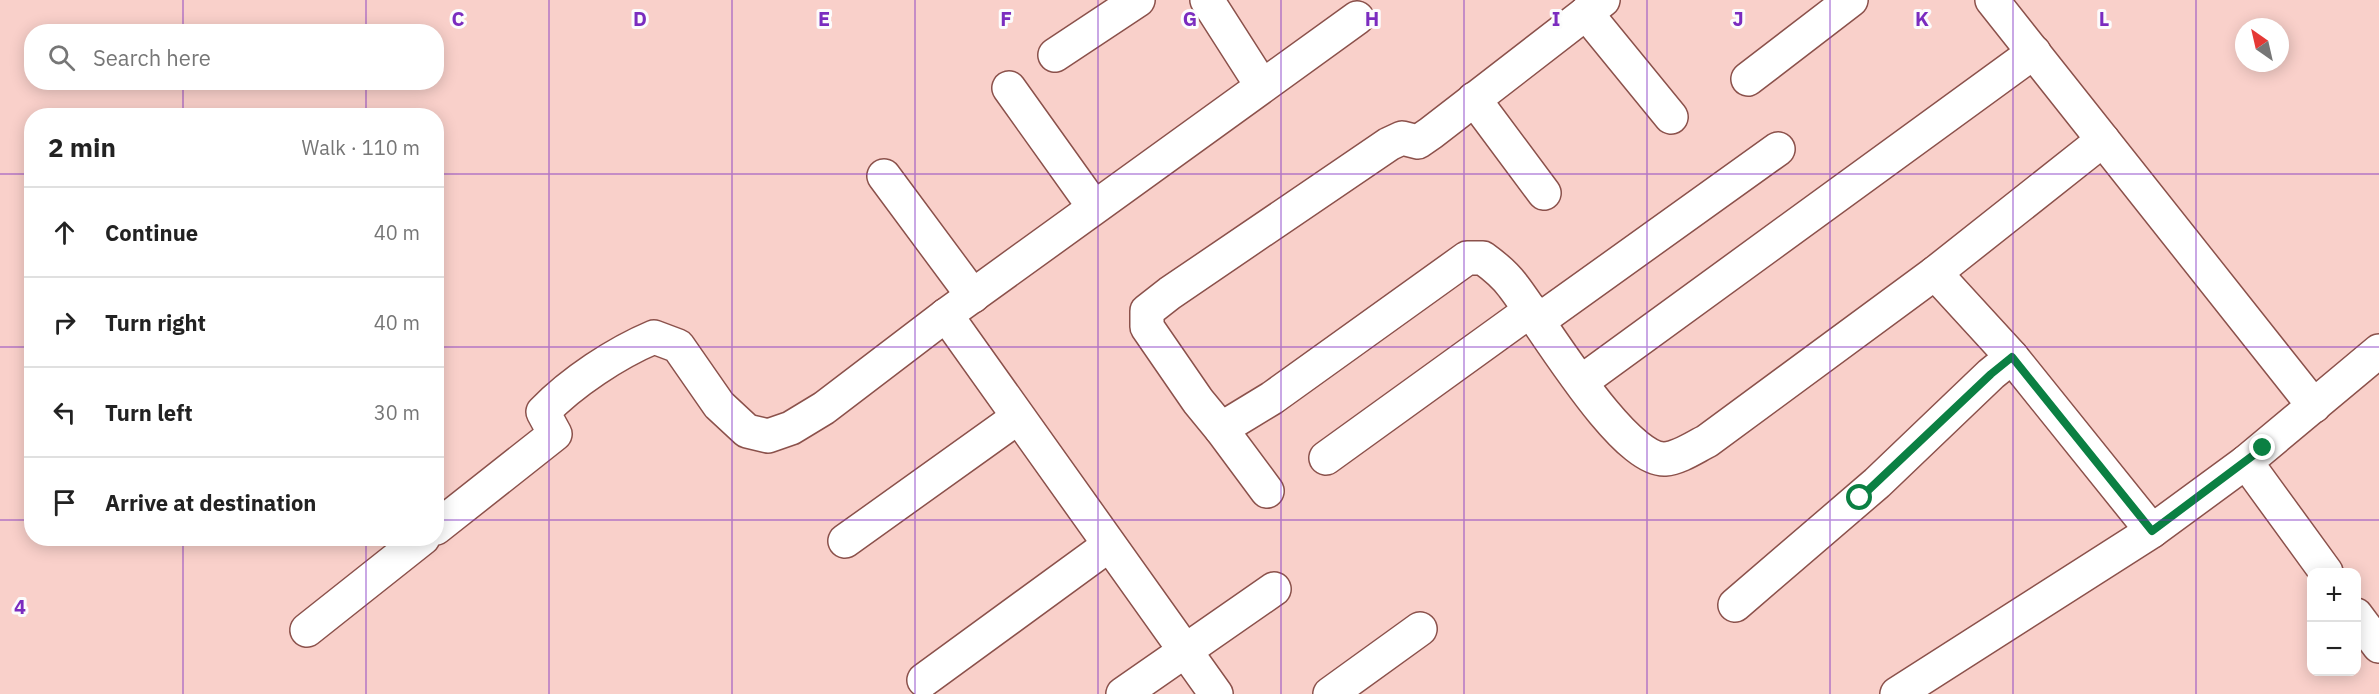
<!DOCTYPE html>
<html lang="en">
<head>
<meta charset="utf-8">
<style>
	body { margin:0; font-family:"IBM Plex Sans",sans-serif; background:#f2f2f2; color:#222 }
	.controls { position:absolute; right:18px; bottom:18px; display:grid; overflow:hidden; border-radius:12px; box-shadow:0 3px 15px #0003 }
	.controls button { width:54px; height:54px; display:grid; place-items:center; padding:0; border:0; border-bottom:2px solid #e0e0e0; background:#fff; color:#222; font:30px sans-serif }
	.compass { position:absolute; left:2235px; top:18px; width:54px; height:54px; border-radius:50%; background:#fff; box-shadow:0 3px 15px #0003; rotate:326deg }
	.stop { position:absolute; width:18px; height:18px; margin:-14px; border:4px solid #0b8043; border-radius:50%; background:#fff }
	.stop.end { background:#0b8043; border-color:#fff; box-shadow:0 2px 6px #0008 }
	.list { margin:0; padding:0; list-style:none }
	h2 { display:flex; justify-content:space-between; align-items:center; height:78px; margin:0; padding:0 24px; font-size:26px }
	h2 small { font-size:20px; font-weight:400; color:#767676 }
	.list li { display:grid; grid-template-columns:39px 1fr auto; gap:18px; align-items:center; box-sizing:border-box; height:90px; padding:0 24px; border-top:2px solid #e0e0e0 }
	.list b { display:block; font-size:22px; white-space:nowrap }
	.list em { font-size:20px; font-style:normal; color:#767676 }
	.icon { flex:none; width:33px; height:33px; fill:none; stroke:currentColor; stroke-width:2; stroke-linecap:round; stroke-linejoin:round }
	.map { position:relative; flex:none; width:2379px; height:694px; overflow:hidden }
	.search { position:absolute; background:#fff; box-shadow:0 3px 15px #0003; left:24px; top:24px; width:420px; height:66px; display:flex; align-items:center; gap:15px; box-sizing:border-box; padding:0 21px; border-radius:24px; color:#767676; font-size:22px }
	.panel { position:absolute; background:#fff; box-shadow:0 3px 15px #0003; left:24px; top:108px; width:420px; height:438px; border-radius:24px }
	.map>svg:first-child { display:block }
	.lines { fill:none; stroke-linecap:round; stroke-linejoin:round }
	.minor-casing { stroke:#8b514b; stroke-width:36 }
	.minor { stroke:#fff; stroke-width:33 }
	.route { stroke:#0b8043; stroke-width:8 }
	.grid { fill:none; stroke:#7b2cbf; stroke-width:1.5; stroke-opacity:0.55 }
	.grid-label { font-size:20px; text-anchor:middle; font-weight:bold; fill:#7b2cbf; stroke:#fcfcfc; stroke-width:6; stroke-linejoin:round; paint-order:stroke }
</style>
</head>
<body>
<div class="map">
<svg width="2379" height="694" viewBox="0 0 2379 694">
	<rect width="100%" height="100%" fill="#f9d0ca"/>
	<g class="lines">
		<defs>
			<g id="minor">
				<polyline points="1207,0 1262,86"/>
				<path d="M 1603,0 L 1431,133 L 1418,142 L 1402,138 L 1389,144 L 1170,293 L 1147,311 L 1147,327 L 1198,401 L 1221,429 L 1272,398 L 1467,258 L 1483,258 C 1494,266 1505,275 1513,286 C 1540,320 1622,461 1665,459 C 1679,458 1695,447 1707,441 L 1935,273 L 2103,140"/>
				<polyline points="1992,0 2314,406"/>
				<polyline points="1586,13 1671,117"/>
				<polyline points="1055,55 1138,0"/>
				<polyline points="1748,79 1851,0"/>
				<polyline points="1009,88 1094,207"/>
				<polyline points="1474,99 1544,193"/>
				<polyline points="884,176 973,296"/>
				<polyline points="1935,273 2012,357 2152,531"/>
				<polyline points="946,315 1216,694"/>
				<polyline points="1538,321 1778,149"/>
				<polyline points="1581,382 2034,52"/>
				<polyline points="1221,429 1267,491"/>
				<polyline points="1326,458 1531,310"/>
				<path d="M 436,528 L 555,434 L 543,412 C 572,382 616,353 654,337 L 678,346 L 719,405 L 747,431 L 768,436 L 791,428 L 824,408 L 946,315 L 1357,18"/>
				<polyline points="845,541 1017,418"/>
				<polyline points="2326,572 2246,462 2379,351"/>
				<polyline points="1735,605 1877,483 1991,374 2012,357"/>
				<polyline points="2356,615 2379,646"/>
				<polyline points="307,630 423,538"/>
				<polyline points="924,680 1109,545"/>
				<polyline points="1123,694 1274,589"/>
				<polyline points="1330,694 1420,629"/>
				<polyline points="1897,694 2152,531 2246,462"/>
			</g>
		</defs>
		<use href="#minor" class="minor-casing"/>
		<use href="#minor" class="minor"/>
	</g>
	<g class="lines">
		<polyline class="route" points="1860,498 1991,374 2012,357 2152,531 2263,448"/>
	</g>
	<path class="grid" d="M 183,0 L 183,32M 366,0 L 366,32M 549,0 L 549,694M 732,0 L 732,694M 915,0 L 915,694M 1098,0 L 1098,694M 1281,0 L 1281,694M 1464,0 L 1464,694M 1647,0 L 1647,694M 1830,0 L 1830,694M 2013,0 L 2013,694M 2196,0 L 2196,694M 183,82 L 183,116M 366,82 L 366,116M 0,174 L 32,174M 436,174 L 2379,174M 0,347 L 32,347M 436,347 L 2379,347M 0,520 L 32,520M 436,520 L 2379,520M 183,538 L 183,694M 366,538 L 366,694"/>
	<g class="grid-label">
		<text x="458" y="26">C</text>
		<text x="640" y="26">D</text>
		<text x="824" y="26">E</text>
		<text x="1006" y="26">F</text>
		<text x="1190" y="26">G</text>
		<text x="1372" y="26">H</text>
		<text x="1556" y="26">I</text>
		<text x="1738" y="26">J</text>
		<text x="1922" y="26">K</text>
		<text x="2104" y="26">L</text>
		<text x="20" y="614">4</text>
	</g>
</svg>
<div class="controls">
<button>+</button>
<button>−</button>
</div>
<svg class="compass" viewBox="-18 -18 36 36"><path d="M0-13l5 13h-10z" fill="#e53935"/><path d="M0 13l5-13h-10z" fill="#767676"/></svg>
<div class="stop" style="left:1860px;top:498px"></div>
<div class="stop end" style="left:2263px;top:448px"></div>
<div class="search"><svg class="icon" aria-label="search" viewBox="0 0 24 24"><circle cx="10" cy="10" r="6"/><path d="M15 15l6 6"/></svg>Search here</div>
<section class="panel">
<h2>2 min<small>Walk · 110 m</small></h2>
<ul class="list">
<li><svg class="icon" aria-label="ahead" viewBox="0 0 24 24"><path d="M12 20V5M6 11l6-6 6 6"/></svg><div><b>Continue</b></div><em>40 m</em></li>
<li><svg class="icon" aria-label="right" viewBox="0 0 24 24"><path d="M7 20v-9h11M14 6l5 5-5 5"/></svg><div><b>Turn right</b></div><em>40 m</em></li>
<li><svg class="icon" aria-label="left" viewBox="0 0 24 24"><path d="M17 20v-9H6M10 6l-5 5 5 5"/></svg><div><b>Turn left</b></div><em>30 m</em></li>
<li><svg class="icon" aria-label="arrive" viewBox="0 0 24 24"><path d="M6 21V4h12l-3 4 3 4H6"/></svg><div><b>Arrive at destination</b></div></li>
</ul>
</section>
</div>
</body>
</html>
